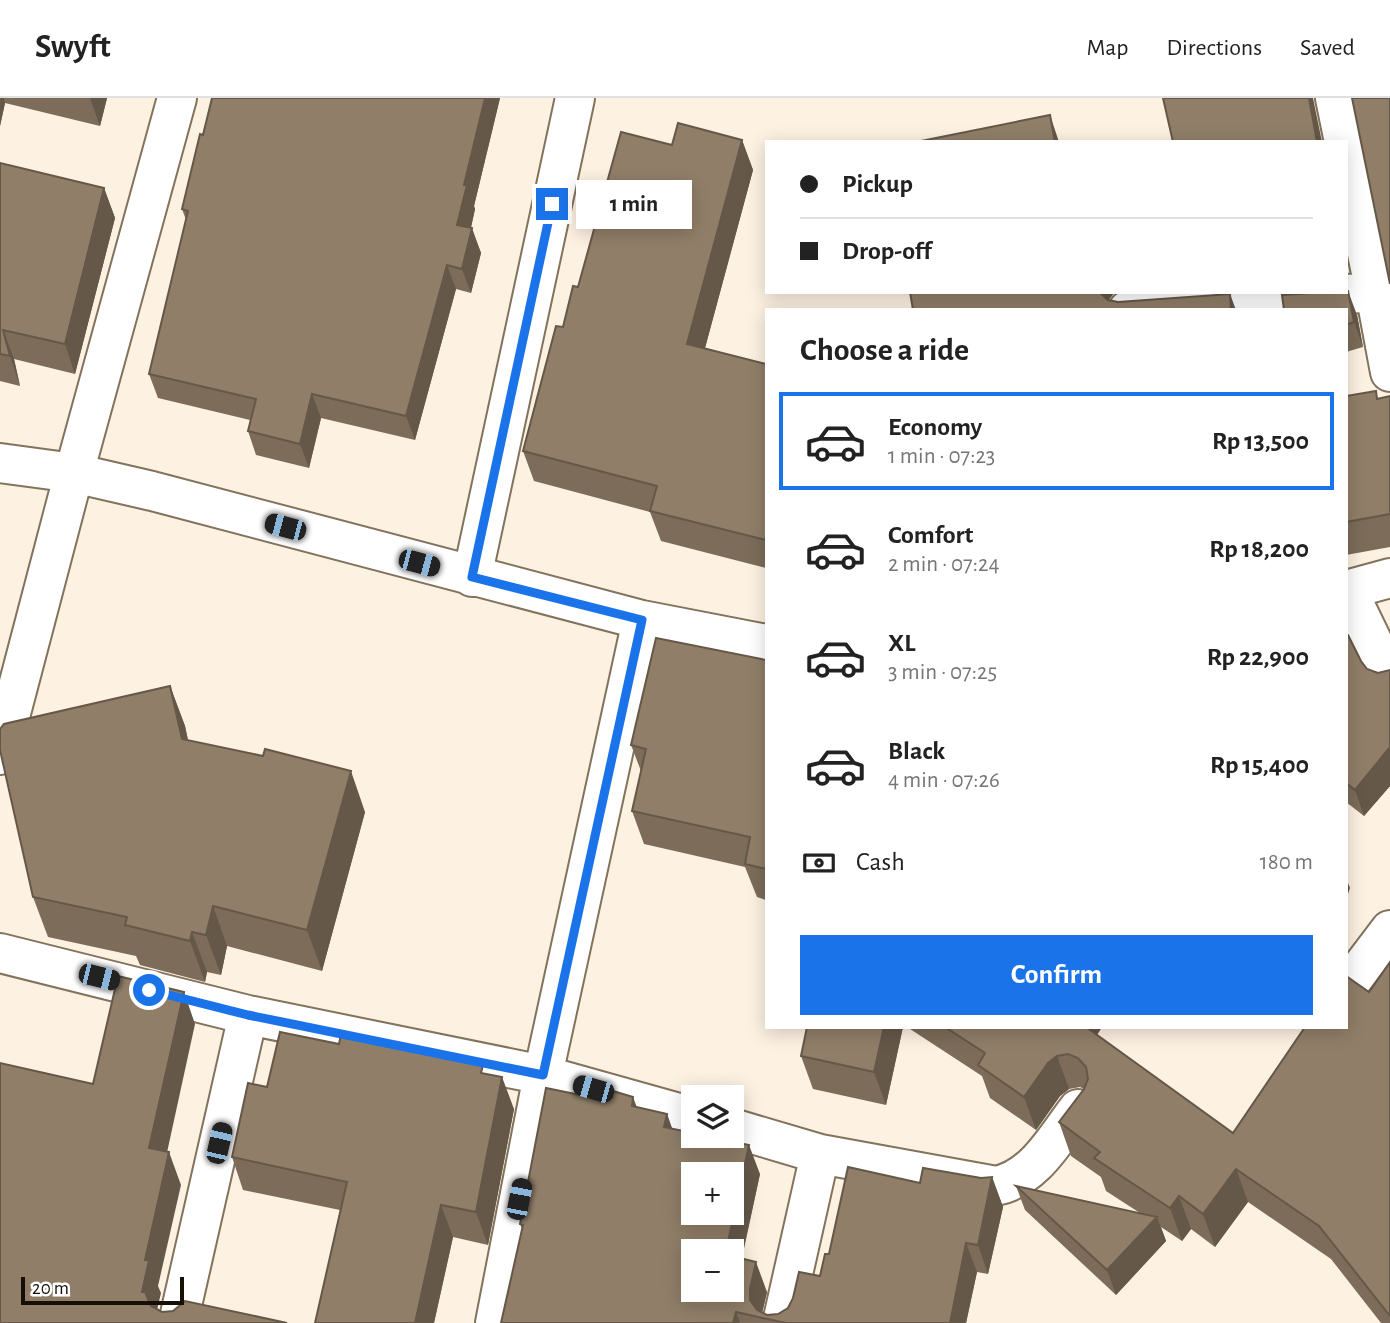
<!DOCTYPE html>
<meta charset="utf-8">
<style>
:root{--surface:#fff;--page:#f6f6f6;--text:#222;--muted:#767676;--line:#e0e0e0;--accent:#1a73e8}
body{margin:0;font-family:"Alegreya Sans",sans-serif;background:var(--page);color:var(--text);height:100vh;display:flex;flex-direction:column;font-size:26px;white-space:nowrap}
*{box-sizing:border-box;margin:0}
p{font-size:23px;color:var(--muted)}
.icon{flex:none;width:38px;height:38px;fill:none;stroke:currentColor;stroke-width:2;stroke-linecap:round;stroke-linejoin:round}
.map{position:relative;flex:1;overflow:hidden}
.sheet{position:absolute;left:765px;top:210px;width:583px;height:721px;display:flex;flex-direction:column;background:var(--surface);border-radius:0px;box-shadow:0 4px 18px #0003}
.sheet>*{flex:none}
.top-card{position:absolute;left:765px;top:42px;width:583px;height:154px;border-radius:0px;box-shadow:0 4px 18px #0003;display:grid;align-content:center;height:154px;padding:0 35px;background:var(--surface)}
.tools{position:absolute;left:681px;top:987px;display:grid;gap:14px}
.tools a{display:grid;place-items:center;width:63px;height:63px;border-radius:0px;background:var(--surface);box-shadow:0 4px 18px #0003;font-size:35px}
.scale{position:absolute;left:21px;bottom:18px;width:163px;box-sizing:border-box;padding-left:7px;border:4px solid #160f07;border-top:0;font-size:19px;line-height:24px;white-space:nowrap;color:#160f07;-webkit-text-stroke:5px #fff;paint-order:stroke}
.end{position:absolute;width:32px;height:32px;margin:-16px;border:9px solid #1a73e8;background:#fff;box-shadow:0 0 0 4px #fff}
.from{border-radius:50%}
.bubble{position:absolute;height:49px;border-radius:0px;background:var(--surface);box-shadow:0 4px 18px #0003;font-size:23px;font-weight:600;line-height:49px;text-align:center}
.car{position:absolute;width:21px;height:42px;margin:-21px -10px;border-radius:9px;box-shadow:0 0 5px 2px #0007;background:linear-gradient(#222 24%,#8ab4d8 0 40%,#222 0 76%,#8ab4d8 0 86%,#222 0)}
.top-card b{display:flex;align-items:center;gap:24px;height:66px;font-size:26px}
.top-card b+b{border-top:2px solid var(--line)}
.top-card i{width:18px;height:18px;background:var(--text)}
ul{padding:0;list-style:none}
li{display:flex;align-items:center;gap:21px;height:98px;margin:0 14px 10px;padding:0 21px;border:4px solid transparent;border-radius:0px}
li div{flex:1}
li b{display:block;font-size:26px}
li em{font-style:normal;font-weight:600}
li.selected{border-color:var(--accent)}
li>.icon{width:63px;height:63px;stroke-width:1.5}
h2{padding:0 35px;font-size:32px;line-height:84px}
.pay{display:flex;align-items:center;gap:18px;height:77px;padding:0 35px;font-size:26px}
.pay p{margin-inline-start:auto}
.button{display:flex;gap:14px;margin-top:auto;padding:14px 35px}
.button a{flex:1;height:80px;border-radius:0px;background:var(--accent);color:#fff;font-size:28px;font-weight:600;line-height:80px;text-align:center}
header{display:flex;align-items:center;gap:42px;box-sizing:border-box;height:98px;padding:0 35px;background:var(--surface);border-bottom:2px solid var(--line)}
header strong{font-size:33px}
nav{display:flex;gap:38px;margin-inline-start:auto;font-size:24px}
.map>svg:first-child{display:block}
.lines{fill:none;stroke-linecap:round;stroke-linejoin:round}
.minor-casing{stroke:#83725c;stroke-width:42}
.minor{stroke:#fff;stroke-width:38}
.wall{fill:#7c6c59}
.shaded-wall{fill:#655849}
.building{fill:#907e68;stroke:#655849;stroke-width:2;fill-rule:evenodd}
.route{stroke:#1a73e8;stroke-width:9}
</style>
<header>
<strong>Swyft</strong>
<nav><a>Map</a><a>Directions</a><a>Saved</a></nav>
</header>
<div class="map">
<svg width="1390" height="1225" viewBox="0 0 1390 1225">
<rect width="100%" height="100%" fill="#fdf1e2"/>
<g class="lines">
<g class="minor-casing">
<path id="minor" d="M1335 0 1344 44
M1346 54 1375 194
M1128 212 1375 194 1390 274
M0 365 74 375 152 393 642 522 766 546
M472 479 575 0
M1347 491 1390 580
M1346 492 1390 480
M0 657 74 375 177 0
M0 855 248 917 543 977 693 1019
M1346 890 1390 832
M732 1030 820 1056 996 1088C1035 1080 1055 1041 1078 1011
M178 1225 248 917
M495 1225 543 977 642 522
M782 1225 820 1056"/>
</g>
<use href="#minor" class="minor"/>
</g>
<path class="wall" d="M0 0H107L100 28 5 5 0 28Z
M212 0H500L474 108 475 111 471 130 481 155 471 195 456 191 415 342 321 320 309 370 256 357 248 333 250 322 158 300 149 276 186 122 182 111 203 37Z
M742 42 753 72 705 250 766 266V470L661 443 650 414 534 383 523 353 563 229 578 189 672 47Z
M0 65 104 90 115 120 75 276 14 261 20 288 0 283Z
M1346 212 1357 217 1363 249 1346 254Z
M1346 298 1379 301 1390 298V449L1346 457Z
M1346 537 1361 563 1367 571 1378 575 1390 572V688L1364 718 1346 704Z
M766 562V802L757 799 745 769 644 746 632 713 641 673 631 647Z
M170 588 185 628 188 642 365 714 322 873 227 848 221 877 207 874 205 884 140 867 136 858 48 839 33 799Z
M1390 864V1225H1381L1331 1161 1248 1104 1215 1149 1191 1131 1182 1143 1161 1129 1166 1143 1116 1197 1025 1112 1016 1088 1140 1115 1106 1093 1101 1079 1071 1058 1059 1024 1084 991 1080 989 1069 991 1060 998 1036 1032 990 1000 982 978 907 929H1102L1097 937 1233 1035 1369 894Z
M903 929 886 1007 813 991 801 958Z
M486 976 514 1011 488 1147 453 1139 434 1225H315L340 1112 243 1092 232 1059 267 989Z
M590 999 667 1016 672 1030 760 1076 742 1160 767 1194 762 1215 767 1217 778 1216 788 1210 820 1178 829 1156 920 1085 992 1079 1003 1109 988 1176 977 1174 966 1225H501L522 1131 520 1126Z"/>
<path class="shaded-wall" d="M0 0H4L5 5 0 28Z
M90 0H107L100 28Z
M485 0H500L474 108 475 111 466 151 457 127 464 87Z
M1309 0H1313L1322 44H1317Z
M1050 17 1059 44H1055Z
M742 42 753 72 698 276 687 246Z
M104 90 115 120 75 276 65 246Z
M472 130 481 155 471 195 462 171Z
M447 167 456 191 415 342 406 318Z
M1348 193 1357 217 1363 249 1354 224Z
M1099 194H1115L1108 203Z
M1230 196 1236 212H1231Z
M3 232 14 261 20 288 10 258Z
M312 296 321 320 309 370 300 346Z
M170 588 185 628 196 681 182 641Z
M1390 649V688L1364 718 1355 692Z
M351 673 365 714 322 873 307 832Z
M1346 780 1350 790 1346 802Z
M213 808 227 848 221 877 206 837Z
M192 834 207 874 205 884 190 843Z
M184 894 195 926 161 1082 149 1050Z
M884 929H903L886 1007 874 974Z
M1077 929H1102L1086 953Z
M1057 958 1069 991 1060 998 1036 1032 1024 999 1048 965Z
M502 979 514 1011 488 1147 476 1114Z
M633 999 644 1028 632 1008Z
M667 1016 677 1045 664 1029Z
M749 1047 760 1076 736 1186 732 1173V1153H726Z
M169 1054 181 1087 158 1188 161 1195 154 1225 142 1194 145 1162Z
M1236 1071 1248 1104 1215 1149 1203 1116Z
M992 1079 1003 1109 988 1176 978 1147Z
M1179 1098 1191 1131 1182 1143 1170 1110Z
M441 1107 453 1139 434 1225H415Z
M1157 1119 1166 1143 1116 1197 1107 1172Z
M966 1145 977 1174 966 1225H950Z
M756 1164 767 1194 761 1220 750 1202V1191Z
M736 1214 740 1225H733Z"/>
<path class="building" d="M212 0H485L464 87H467L457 127 472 130 462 171 447 167 406 318 312 296 300 346 248 333 256 301 149 276 188 113 182 111 200 36 203 37Z
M1163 0H1309L1317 44H1173Z
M1352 0H1390V186Z
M1050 17 1055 44H916Z
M678 25 742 42 687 246 766 266V442L650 413 657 388 523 353 556 228 563 229 573 188 578 189 621 34 672 47Z
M0 65 104 90 65 246 3 232 10 258 0 256Z
M1346 193H1348L1354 224 1346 227V212H1284L1282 197 1326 194H1346Z
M910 194H1099L1108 202 1118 204 1230 196 1231 212H913Z
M1376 293 1377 301 1390 298V416L1346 424V298Z
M1346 537H1348L1361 563 1367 571 1378 575 1390 572V649L1355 692 1346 685Z
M656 540 766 562V771L745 766 750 739 632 713 646 651 631 647Z
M170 588 182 641 263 658 265 651 351 673 307 832 213 808 206 837 192 834 190 843 125 827 127 819 33 799 0 652V631L4 626Z
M1390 864V1218L1319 1128 1236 1071 1203 1116 1179 1098 1170 1110 1094 1060 1100 1054 1059 1024 1084 991 1088 981 1086 969 1078 960 1068 956 1057 958 1048 965 1024 999 978 967 985 955 945 929H1086L1233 1035 1305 929H1346V878L1369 894Z
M118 878 184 894 149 1050 169 1054 145 1162H149L142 1194H145L151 1208 162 1214 173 1213 185 1203 287 1225H0V965L93 986Z
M807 929H884L874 974 801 958Z
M280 934 339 946 341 936 483 967 481 975 502 979 476 1114 441 1107 415 1225H315L347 1084 232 1059 248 985 267 989Z
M593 987 633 999 632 1008 667 1016 664 1029 693 1035V1038H706L749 1047 726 1153H693V1192H732V1158L756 1164 750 1191V1202L757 1212 767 1217 778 1216 788 1210 793 1200 799 1174 820 1178 825 1156H829L848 1069 920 1085 923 1070 981 1080 992 1079 978 1147 966 1145 950 1225H786L736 1214 733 1225H501L523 1127 520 1126 546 990 590 999ZM693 1076H732V1115H693Z
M1016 1088 1157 1119 1107 1172Z"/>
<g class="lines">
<path class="route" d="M149 892 248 917 543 977 642 522 472 479 552 106"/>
</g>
</svg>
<div class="tools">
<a><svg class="icon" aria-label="layers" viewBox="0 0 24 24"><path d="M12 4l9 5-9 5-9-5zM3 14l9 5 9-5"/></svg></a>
<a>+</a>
<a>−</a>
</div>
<div class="scale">20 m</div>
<i class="end from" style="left:149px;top:892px"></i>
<i class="end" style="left:552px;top:106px"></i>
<div class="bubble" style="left:576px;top:82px;width:116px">1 min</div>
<i class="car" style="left:285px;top:429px;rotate:285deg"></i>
<i class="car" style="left:419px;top:465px;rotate:105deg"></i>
<i class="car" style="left:99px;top:879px;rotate:104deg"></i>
<i class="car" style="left:593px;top:991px;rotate:286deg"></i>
<i class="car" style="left:219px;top:1045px;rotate:13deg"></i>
<i class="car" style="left:519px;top:1101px;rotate:11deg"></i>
<div class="top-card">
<b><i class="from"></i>Pickup</b>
<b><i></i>Drop-off</b>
</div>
<section class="sheet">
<h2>Choose a ride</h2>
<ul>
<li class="selected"><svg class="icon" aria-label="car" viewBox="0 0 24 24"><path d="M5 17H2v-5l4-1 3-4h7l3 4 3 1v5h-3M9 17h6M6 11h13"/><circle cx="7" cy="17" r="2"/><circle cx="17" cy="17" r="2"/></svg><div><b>Economy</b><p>1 min · 07:23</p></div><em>Rp 13,500</em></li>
<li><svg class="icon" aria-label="car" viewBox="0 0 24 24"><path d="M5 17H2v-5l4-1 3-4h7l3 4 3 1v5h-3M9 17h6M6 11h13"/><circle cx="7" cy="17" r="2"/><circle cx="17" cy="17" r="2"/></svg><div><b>Comfort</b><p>2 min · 07:24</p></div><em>Rp 18,200</em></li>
<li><svg class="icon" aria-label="car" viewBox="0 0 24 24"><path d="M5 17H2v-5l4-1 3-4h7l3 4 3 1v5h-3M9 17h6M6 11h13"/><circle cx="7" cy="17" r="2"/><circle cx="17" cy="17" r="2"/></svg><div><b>XL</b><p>3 min · 07:25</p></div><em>Rp 22,900</em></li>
<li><svg class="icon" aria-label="car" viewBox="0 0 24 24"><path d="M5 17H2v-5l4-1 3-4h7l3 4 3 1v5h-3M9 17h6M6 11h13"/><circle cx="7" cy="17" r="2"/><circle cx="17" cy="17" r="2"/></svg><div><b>Black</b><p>4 min · 07:26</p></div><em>Rp 15,400</em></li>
</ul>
<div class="pay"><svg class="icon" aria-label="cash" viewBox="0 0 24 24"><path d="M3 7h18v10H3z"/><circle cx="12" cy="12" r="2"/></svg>Cash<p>180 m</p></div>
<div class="button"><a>Confirm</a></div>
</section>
</div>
